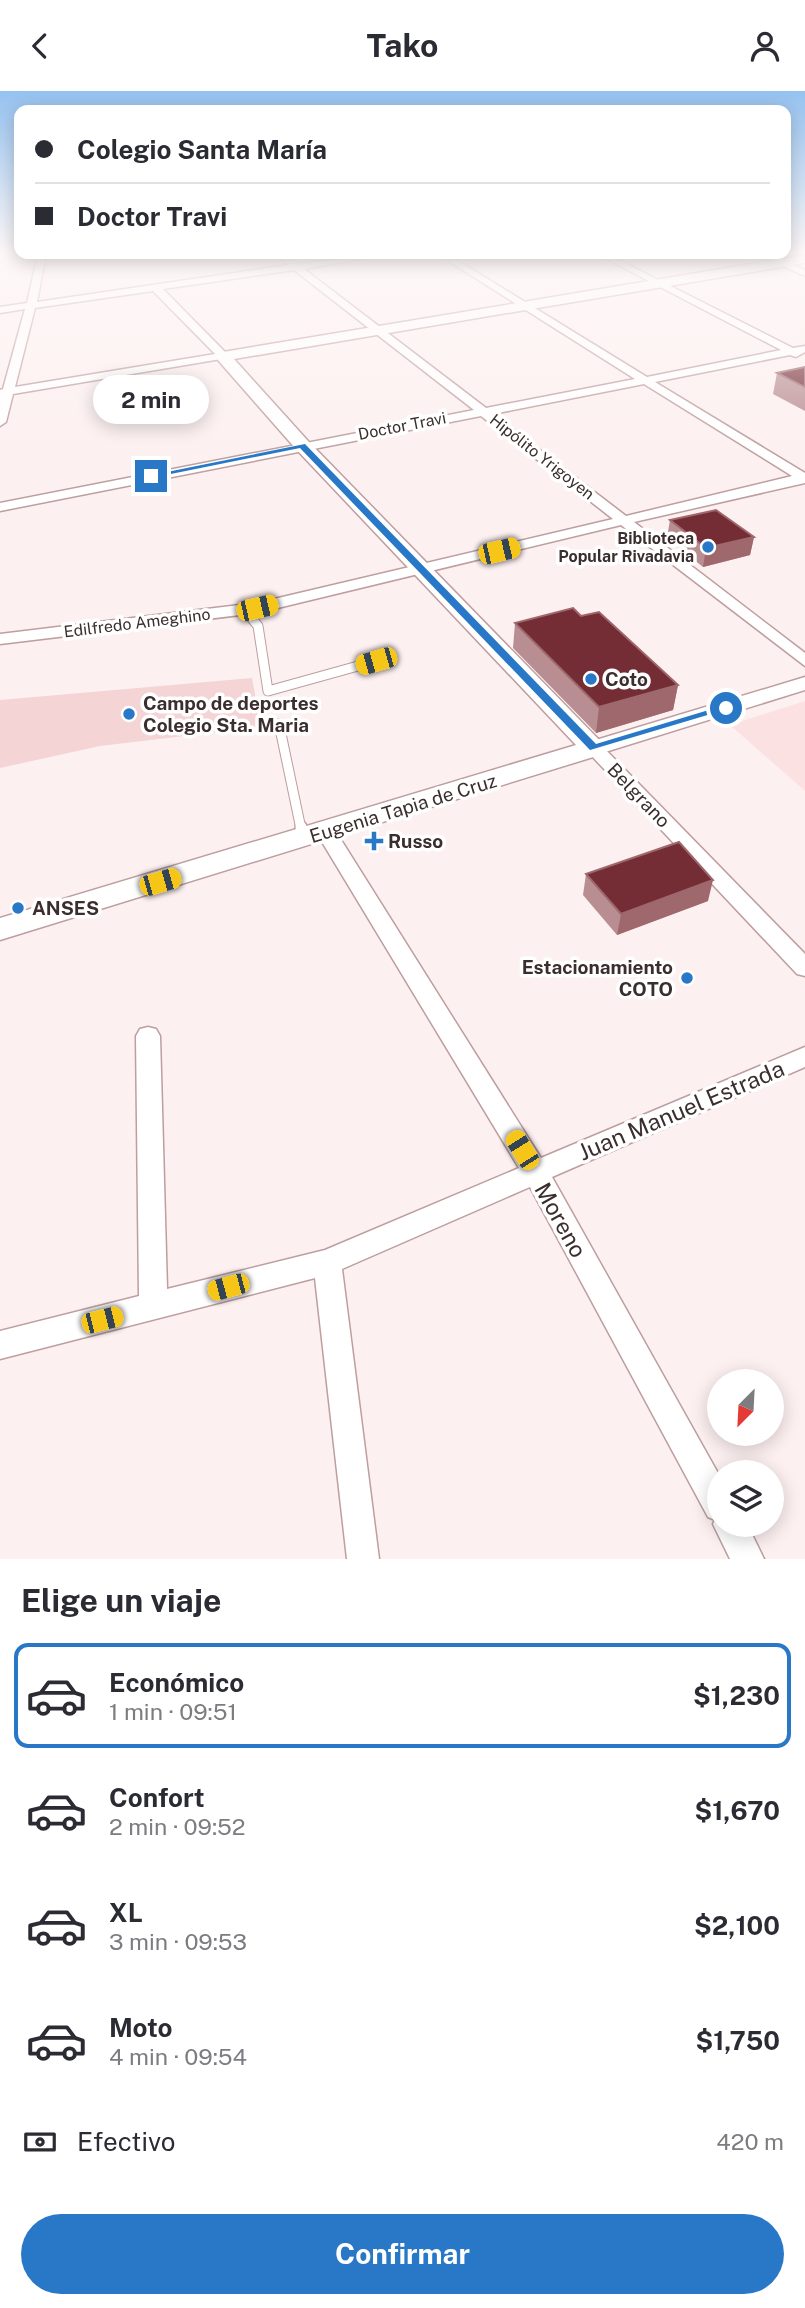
<!DOCTYPE html>
<html lang="es">
<meta charset="utf-8">
<style>
:root{--surface:#fff;--page:#f7f7f7;--text:#2b2b33;--muted:#7c7c81;--line:#e1e1e2;--accent:#2978c7}
body{margin:0;font-family:"Public Sans",sans-serif;background:var(--page);color:var(--text);height:100vh;display:flex;flex-direction:column;font-size:26px;white-space:nowrap}
*{box-sizing:border-box;margin:0}
p{font-size:23px;color:var(--muted)}
.icon{flex:none;width:38px;height:38px;fill:none;stroke:currentColor;stroke-width:2;stroke-linecap:round;stroke-linejoin:round}
.map{position:relative;height:1468px;overflow:hidden}
.sheet{display:flex;flex-direction:column;background:var(--surface);flex:1}
.sheet>*{flex:none}
.top-card{position:absolute;left:14px;top:14px;width:777px;height:154px;border-radius:14px;box-shadow:0 4px 18px #0003;display:grid;align-content:center;height:154px;padding:0 21px;background:var(--surface)}
.needle{width:46px;rotate:204deg}
.buttons{position:absolute;left:707px;top:1278px;display:grid;gap:14px}
.buttons a{display:grid;place-items:center;width:77px;height:77px;border-radius:50%;background:var(--surface);box-shadow:0 4px 18px #0003;font-size:35px}
.end{position:absolute;width:32px;height:32px;margin:-16px;border:9px solid #2978c7;background:#fff;box-shadow:0 0 0 4px #fff}
.from{border-radius:50%}
.bubble{position:absolute;height:49px;border-radius:24px;background:var(--surface);box-shadow:0 4px 18px #0003;font-size:23px;font-weight:700;line-height:49px;text-align:center}
.car{position:absolute;width:21px;height:42px;margin:-21px -10px;border-radius:9px;box-shadow:0 0 5px 2px #0007;background:linear-gradient(#f5c518 24%,#345 0 40%,#f5c518 0 76%,#345 0 86%,#f5c518 0)}
.top-card b{display:flex;align-items:center;gap:24px;height:66px;font-size:26px}
.top-card b+b{border-top:2px solid var(--line)}
.top-card i{width:18px;height:18px;background:var(--text)}
ul{padding:0;list-style:none}
li{display:flex;align-items:center;gap:21px;height:105px;margin:0 14px 10px;padding:0 7px;border:4px solid transparent;border-radius:14px}
li div{flex:1}
li b{display:block;font-size:26px}
li em{font-style:normal;font-weight:700}
li.active{border-color:var(--accent)}
li>.icon{width:63px;height:63px;stroke-width:1.5}
h2{padding:0 21px;font-size:32px;line-height:84px}
.pay{display:flex;align-items:center;gap:18px;height:77px;padding:0 21px;font-size:26px}
.pay p{margin-inline-start:auto}
.primary-button{display:flex;gap:14px;margin-top:auto;padding:14px 21px}
.primary-button a{flex:1;height:80px;border-radius:42px;background:var(--accent);color:#fff;font-size:28px;font-weight:700;line-height:80px;text-align:center}
header{display:flex;justify-content:space-between;align-items:center;height:91px;padding:0 21px;background:var(--surface);font-size:32px;font-weight:700}
.map>svg:first-child{display:block}
.built{fill:#fbe1e2}
.green{fill:#f4d4d5}
.lines{fill:none;stroke-linecap:round;stroke-linejoin:round}
.service-far1-casing{stroke:#be9e9f;stroke-width:11}
.service-casing{stroke:#be9e9f;stroke-width:14}
.minor-casing{stroke:#be9e9f;stroke-width:3}
.tertiary-casing{stroke:#be9e9f;stroke-width:3}
.secondary-casing{stroke:#be9e9f;stroke-width:3}
.service-far1{stroke:#fff;stroke-width:9}
.service{stroke:#fff;stroke-width:11}
.minor{fill:#fff;fill-rule:evenodd}
.tertiary{fill:#fff;fill-rule:evenodd}
.secondary{fill:#fff;fill-rule:evenodd}
.wall{fill:#b98e92}
.shaded-wall{fill:#9e686d}
.building{fill:#752d35;stroke:#9e686d;stroke-width:2}
.route{fill:#2978c7}
.poi-dot{fill:#2978c7;stroke:#fff;stroke-width:2.5}
.labels{text-anchor:middle;dominant-baseline:central;stroke-width:7;stroke-linejoin:round;paint-order:stroke}
.far-street-label{font-size:16px;fill:#3b2e2e;stroke:#fff}
.far-poi-label{font-size:16px;font-weight:bold;fill:#3b2e2e;stroke:#fff;text-anchor:end}
.poi-label{font-size:19px;font-weight:bold;fill:#3b2e2e;stroke:#fff;text-anchor:start}
.street-label{font-size:19px;fill:#3b2e2e;stroke:#fff}
.near-street-label{font-size:23px;fill:#3b2e2e;stroke:#fff}
</style>
<header><svg class="icon" aria-label="back" viewBox="0 0 24 24"><path d="M15 5l-7 7 7 7"/></svg>Tako<svg class="icon" aria-label="person" viewBox="0 0 24 24"><circle cx="12" cy="8" r="4"/><path d="M4 21q1-7 8-7t8 7"/></svg></header>
<div class="map">
<svg width="805" height="1468" viewBox="0 0 805 1468">
<rect width="100%" height="100%" fill="#fdf0f0"/>
<path class="built" d="M805 610V700L730 634Z"/>
<path class="green" d="M252 587 261 636 100 655 0 677V609Z"/>
<g class="lines">
<g class="service-far1-casing">
<path id="service-far1" d="M245 519 258 535 268 600 376 570
M279 633 301 738"/>
</g>
<g class="service-casing">
<path id="service" d="M301 736 303 748"/>
</g>
<g class="minor-casing">
<path id="minor" d="M38 163H46L37 211 288 174 275 163H284L298 173 389 163 304 178 486 317 635 288 437 163H447L647 286 781 259 597 163H607L793 257 805 255V261L796 266 790 264 655 291 805 382V392L634 431 805 562V575L621 434 257 522 0 553V543L257 512 613 428 481 325 0 420V412L474 319 294 179 163 198 227 263V267L13 303 6 331 0 335V299L3 298 25 218 0 222V216L27 212ZM153 200 215 263 15 296 35 217ZM644 293 792 385 626 425 493 323Z
M756 163H767L805 179V185Z
M594 651 600 653 805 863V885L797 883 588 661 585 657 588 653Z
M326 734 333 736 541 1067 805 956V976L552 1086 719 1384V1433H747L764 1468H730L713 1433 715 1429 708 1426 530 1096 342 1178 379 1468H347L315 1187 0 1268V1240L139 1205 136 945 140 938 148 936 156 938 160 945 167 1198 325 1159 519 1077 316 741Z"/>
</g>
<g class="tertiary-casing">
<path id="tertiary" d="M805 586V599L602 662H586L583 657 586 652Z"/>
</g>
<g class="secondary-casing">
<path id="secondary" d="M805 164V172L234 268 308 350 607 657 603 663 0 849V827L576 654 296 358 217 268V262Z"/>
</g>
<use href="#service-far1" class="service-far1"/>
<use href="#service" class="service"/>
<use href="#minor" class="minor"/>
<use href="#tertiary" class="tertiary"/>
<use href="#secondary" class="secondary"/>
</g>
<path class="wall" d="M805 276V320L773 303 777 282Z
M670 429 754 446 750 464 703 476 667 447Z
M581 525 678 594 673 619 596 642 513 557 515 532Z
M586 783 708 810 617 844 583 804Z"/>
<path class="shaded-wall" d="M754 446 750 464 703 476 706 457Z
M678 594 673 619 596 642 599 616Z
M713 789 708 810 617 844 621 823Z"/>
<path class="building" d="M805 276V296L777 282Z
M716 419 754 446 706 457 670 429Z
M573 517 581 525 599 521 678 594 599 616 515 532Z
M679 751 713 789 621 823 586 783Z"/>
<linearGradient id="sky" x2="0" y2="1"><stop stop-color="#95c2f0"/><stop offset="0.44" stop-color="#fef8f8"/><stop offset="1" stop-color="#fef8f8" stop-opacity="0"/></linearGradient>
<rect width="805" height="366" fill="url(#sky)"/>
<path class="route" d="M305 353 596 653 722 615 731 617 590 659 300 357 151 387 147 385Z"/>
<g class="poi-dot">
<circle cx="708" cy="456" r="7"/>
<circle cx="591" cy="588" r="7"/>
<circle cx="129" cy="623" r="7"/>
<path d="M370.5 739.5h7v7h7v7h-7v7h-7v-7h-7v-7h7z"/>
<circle cx="18" cy="817" r="7"/>
<circle cx="687" cy="887" r="7"/>
</g>
<g class="labels">
<g class="far-street-label">
<text transform="translate(402 335) rotate(-11)">Doctor Travi</text>
<text transform="translate(542 366) rotate(38)">Hipólito Yrigoyen</text>
<text transform="translate(137 532) rotate(-7)">Edilfredo Ameghino</text>
</g>
<g class="far-poi-label">
<text x="694" y="447">Biblioteca<tspan x="694" dy="18">Popular Rivadavia</tspan></text>
</g>
<g class="poi-label">
<text x="605" y="588">Coto</text>
<text x="143" y="612">Campo de deportes<tspan x="143" dy="22">Colegio Sta. Maria</tspan></text>
<text x="388" y="750">Russo</text>
<text x="32" y="817">ANSES</text>
<text x="673" y="876" text-anchor="end">Estacionamiento<tspan x="673" dy="22">COTO</tspan></text>
</g>
<g class="street-label">
<text transform="translate(639 704) rotate(46)">Belgrano</text>
<text transform="translate(403 717) rotate(-17)">Eugenia Tapia de Cruz</text>
</g>
<g class="near-street-label">
<text transform="translate(681 1019) rotate(-23)">Juan Manuel Estrada</text>
<text transform="translate(561 1129) rotate(61)">Moreno</text>
</g>
</g>
</svg>
<div class="buttons">
<a><svg class="needle" viewBox="-14 -14 28 28"><path d="M0-13l5 13h-10z" fill="#e53935"/><path d="M0 13l5-13h-10z" fill="#7c7c81"/></svg></a>
<a><svg class="icon" aria-label="layers" viewBox="0 0 24 24"><path d="M12 4l9 5-9 5-9-5zM3 14l9 5 9-5"/></svg></a>
</div>
<i class="end from" style="left:726px;top:617px"></i>
<i class="end" style="left:151px;top:385px"></i>
<div class="bubble" style="left:93px;top:284px;width:116px">2 min</div>
<i class="car" style="left:499px;top:460px;rotate:77deg"></i>
<i class="car" style="left:257px;top:517px;rotate:77deg"></i>
<i class="car" style="left:376px;top:570px;rotate:254deg"></i>
<i class="car" style="left:160px;top:791px;rotate:74deg"></i>
<i class="car" style="left:522px;top:1059px;rotate:328deg"></i>
<i class="car" style="left:228px;top:1196px;rotate:255deg"></i>
<i class="car" style="left:102px;top:1229px;rotate:76deg"></i>
<div class="top-card">
<b><i class="from"></i>Colegio Santa María</b>
<b><i></i>Doctor Travi</b>
</div>
</div>
<section class="sheet">
<h2>Elige un viaje</h2>
<ul>
<li class="active"><svg class="icon" aria-label="car" viewBox="0 0 24 24"><path d="M5 17H2v-5l4-1 3-4h7l3 4 3 1v5h-3M9 17h6M6 11h13"/><circle cx="7" cy="17" r="2"/><circle cx="17" cy="17" r="2"/></svg><div><b>Económico</b><p>1 min · 09:51</p></div><em>$1,230</em></li>
<li><svg class="icon" aria-label="car" viewBox="0 0 24 24"><path d="M5 17H2v-5l4-1 3-4h7l3 4 3 1v5h-3M9 17h6M6 11h13"/><circle cx="7" cy="17" r="2"/><circle cx="17" cy="17" r="2"/></svg><div><b>Confort</b><p>2 min · 09:52</p></div><em>$1,670</em></li>
<li><svg class="icon" aria-label="car" viewBox="0 0 24 24"><path d="M5 17H2v-5l4-1 3-4h7l3 4 3 1v5h-3M9 17h6M6 11h13"/><circle cx="7" cy="17" r="2"/><circle cx="17" cy="17" r="2"/></svg><div><b>XL</b><p>3 min · 09:53</p></div><em>$2,100</em></li>
<li><svg class="icon" aria-label="car" viewBox="0 0 24 24"><path d="M5 17H2v-5l4-1 3-4h7l3 4 3 1v5h-3M9 17h6M6 11h13"/><circle cx="7" cy="17" r="2"/><circle cx="17" cy="17" r="2"/></svg><div><b>Moto</b><p>4 min · 09:54</p></div><em>$1,750</em></li>
</ul>
<div class="pay"><svg class="icon" aria-label="cash" viewBox="0 0 24 24"><path d="M3 7h18v10H3z"/><circle cx="12" cy="12" r="2"/></svg>Efectivo<p>420 m</p></div>
<div class="primary-button"><a>Confirmar</a></div>
</section>
